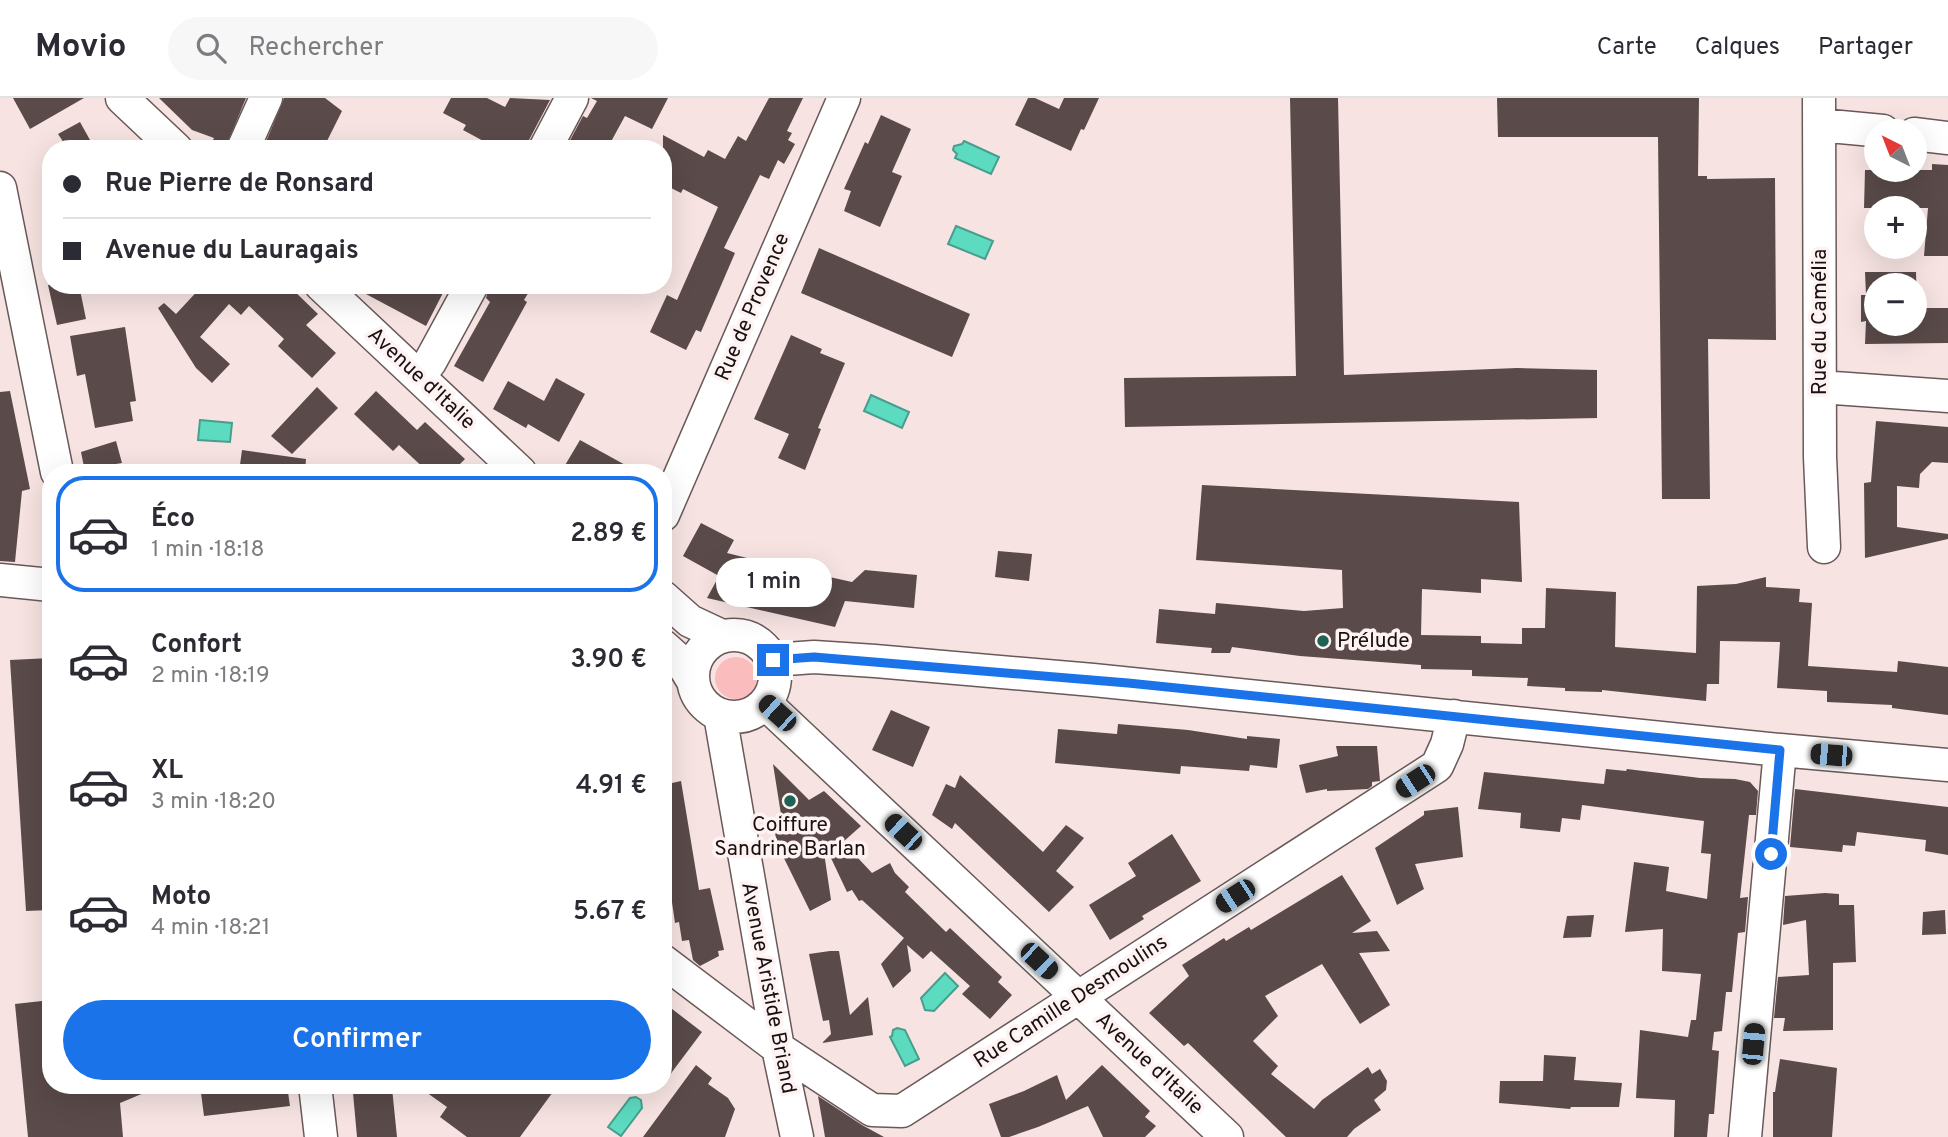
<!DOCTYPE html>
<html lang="fr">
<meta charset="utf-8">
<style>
:root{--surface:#fff;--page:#f7f7f7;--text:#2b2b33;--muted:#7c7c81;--line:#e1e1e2;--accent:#1a73e8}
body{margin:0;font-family:Overpass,sans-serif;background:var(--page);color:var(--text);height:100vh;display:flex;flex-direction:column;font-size:26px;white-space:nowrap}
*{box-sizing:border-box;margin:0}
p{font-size:23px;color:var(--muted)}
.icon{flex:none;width:38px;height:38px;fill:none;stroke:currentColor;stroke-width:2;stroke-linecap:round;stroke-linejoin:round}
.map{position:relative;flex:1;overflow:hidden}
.panel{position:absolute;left:42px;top:366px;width:630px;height:630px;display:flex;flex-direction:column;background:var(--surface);border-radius:28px;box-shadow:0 7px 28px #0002}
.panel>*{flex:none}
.hud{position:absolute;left:42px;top:42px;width:630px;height:154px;border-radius:28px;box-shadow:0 7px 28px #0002;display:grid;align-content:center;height:154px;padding:0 21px;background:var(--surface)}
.needle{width:46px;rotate:318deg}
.controls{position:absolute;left:1864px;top:21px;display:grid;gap:14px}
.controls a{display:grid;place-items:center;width:63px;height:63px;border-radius:50%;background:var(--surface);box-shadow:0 7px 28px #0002;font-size:35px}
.end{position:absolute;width:32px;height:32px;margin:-16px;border:9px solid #1a73e8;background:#fff;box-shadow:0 0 0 4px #fff}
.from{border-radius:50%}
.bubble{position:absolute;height:49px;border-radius:24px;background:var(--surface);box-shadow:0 7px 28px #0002;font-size:23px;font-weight:600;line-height:49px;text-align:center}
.car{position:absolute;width:21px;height:42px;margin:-21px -10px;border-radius:9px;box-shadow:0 0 5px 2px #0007;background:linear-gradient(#222 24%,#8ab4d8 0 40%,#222 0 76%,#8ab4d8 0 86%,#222 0)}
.hud b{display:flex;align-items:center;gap:24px;height:66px;font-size:26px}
.hud b+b{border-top:2px solid var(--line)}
.hud i{width:18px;height:18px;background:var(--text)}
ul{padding:12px 0 0;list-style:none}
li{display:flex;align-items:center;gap:21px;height:116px;margin:0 14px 10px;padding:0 7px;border:4px solid transparent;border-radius:28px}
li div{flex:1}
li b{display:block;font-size:26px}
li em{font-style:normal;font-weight:600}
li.selected{border-color:var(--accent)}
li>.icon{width:63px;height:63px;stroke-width:1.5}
.cta{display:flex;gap:14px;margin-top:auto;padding:14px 21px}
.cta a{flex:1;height:80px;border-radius:42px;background:var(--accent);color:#fff;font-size:28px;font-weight:600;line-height:80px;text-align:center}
header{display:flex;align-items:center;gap:42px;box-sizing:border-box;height:98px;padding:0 35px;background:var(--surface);border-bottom:2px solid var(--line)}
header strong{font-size:33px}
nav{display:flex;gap:38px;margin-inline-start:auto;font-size:24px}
.search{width:490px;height:63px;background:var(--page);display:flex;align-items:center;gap:18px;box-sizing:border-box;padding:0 24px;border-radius:38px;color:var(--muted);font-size:26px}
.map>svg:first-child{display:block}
.green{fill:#fabcbc}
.water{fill:#5cdbc0;stroke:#489e8c;stroke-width:2}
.building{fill:#5a4a4a;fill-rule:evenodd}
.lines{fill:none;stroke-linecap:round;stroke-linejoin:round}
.street-casing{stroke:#6a5959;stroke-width:35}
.street{stroke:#fff;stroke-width:32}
.route{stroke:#1a73e8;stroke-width:9}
.poi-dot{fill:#1e6355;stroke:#fef2f2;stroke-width:2.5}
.labels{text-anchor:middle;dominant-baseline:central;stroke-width:7;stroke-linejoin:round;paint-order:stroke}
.street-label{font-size:21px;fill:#181111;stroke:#fef2f2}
.poi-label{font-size:21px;fill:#181111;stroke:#fef2f2;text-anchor:start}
</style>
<header>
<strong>Movio</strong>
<div class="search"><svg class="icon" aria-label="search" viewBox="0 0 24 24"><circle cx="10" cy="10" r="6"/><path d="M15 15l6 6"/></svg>Rechercher</div>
<nav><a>Carte</a><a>Calques</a><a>Partager</a></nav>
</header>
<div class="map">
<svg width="1948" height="1039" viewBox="0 0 1948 1039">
<rect width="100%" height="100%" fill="#f6e3e2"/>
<path class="green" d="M715 580a21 21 0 1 1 42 0a21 21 0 1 1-42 0Z"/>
<path class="water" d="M964 43 999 59 991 76 955 60 957 56 953 52 954 48 962 46Z
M956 128 993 143 985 161 948 146Z
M871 297 909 314 902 330 864 313Z
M200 322 232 325 230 344 198 342Z
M945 875 958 888 934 913 925 912 921 900Z
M897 930 905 932 919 961 905 968 890 939 892 938 893 932Z
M636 999 641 1002 642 1010 621 1038 608 1029 630 1000Z"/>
<path class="building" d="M13 0H84L30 31Z
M159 0H246L225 51H209L214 40 192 32Z
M284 0H325L342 13 323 51H263Z
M451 0H487L505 9 510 0 550 2 529 42 527 51H484L487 45 463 32 466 27 443 15Z
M591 0H668L652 31 625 18 607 51H573L567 48 583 18 587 20 597 3Z
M769 0H803L787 33 792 35 788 42 795 46 784 66 778 62 769 81 760 77 724 150 735 155 701 234 696 232 686 252 650 234 667 197 677 202 718 109 683 91 681 95 663 86V37L704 59 708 52 725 61 738 38 746 43Z
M1028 0H1035L1059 11 1064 0H1099L1084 32 1081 31 1071 53 1015 27Z
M1290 0H1338L1344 277 1517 270 1597 272V320L1125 329 1124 280 1296 278Z
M1497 0H1699L1698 78H1707V81L1775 80 1776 242 1708 241 1710 401H1662L1658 39H1498Z
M881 17 911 31 892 74 902 78 880 129 844 113 851 93 844 91 865 44 868 46Z
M80 24 95 51H68L58 36Z
M1932 66 1948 67V158H1924L1928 110H1864L1865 72H1932Z
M819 150 970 216 952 259 801 195Z
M1865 174H1916L1917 210H1948V245L1865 246 1866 223 1861 224V197H1866ZM1876 187H1914V226H1876Z
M48 187H79L86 221 57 227Z
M203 187H288L318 216 306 227 336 255 312 280 278 248 284 241 249 208 241 217 229 206 200 239 230 266 212 285 196 270 158 210 164 205 176 216Z
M349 187H447L426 228Z
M490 187H533L524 202 527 204 483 284 454 268 490 204 486 200Z
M125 229 136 303 130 304 133 323 95 330 85 276 77 278 70 238Z
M791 237 822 251 820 255 845 265 818 330 821 331 805 372 778 360 789 336 754 321Z
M556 280 585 296 559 344 528 326 526 330 493 311 508 283 544 303Z
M317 289 338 310 292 356 271 338Z
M10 293 30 391 22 393 15 464 0 463V294Z
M376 293 417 332 425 324 465 361 452 374H428L399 347 393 353 354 316Z
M1876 323 1948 329V365L1932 364 1920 376 1919 390 1897 388V429L1948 436V441L1865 460 1864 385 1871 384Z
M580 342 638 374H561Z
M116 343 122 365 116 366 117 374H85L81 354Z
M242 352 306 361 305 374H239Z
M1202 387 1519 404 1522 484 1481 481V495L1422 491 1421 537 1481 538V545L1522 546V530H1545L1546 490 1616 494 1615 549 1696 555 1697 488 1736 486 1766 479V489L1800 491 1799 504 1812 505 1808 568 1897 574 1898 563 1948 569V617L1892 610V607L1827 604V593L1777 590 1780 544 1720 543 1719 586H1707L1706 603 1602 592V594L1565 593V590L1527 588 1528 580 1472 578V572L1421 571V567L1300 558 1232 549 1230 555H1211L1212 550 1156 545 1159 511 1215 516 1216 505 1304 513 1343 510 1342 472 1196 462Z
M701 425 734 442 727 455 771 466 852 484 865 472 917 477 914 510 845 503 835 529 707 500 719 478 683 458Z
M998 453 1032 456 1029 483 995 479Z
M51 560V812L26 813 10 562Z
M891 612 930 629 913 669 872 652Z
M1118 626 1188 632 1247 641V638L1280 641 1277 670 1250 667 1249 673 1181 668 1180 676 1055 665 1058 631 1117 636Z
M1336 648H1377L1380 683 1372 684V688L1368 691 1327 693V691L1306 695 1299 667 1338 658Z
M773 666 809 702 824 693 861 728 843 744 872 775 890 765 895 775 909 789 905 794 946 834 950 830 1002 879 998 884 1012 897 990 921 962 896 970 888 931 853 923 861 907 847 911 873 893 890 881 866 904 840 862 802 859 803 852 792 847 794 822 741 831 802 810 813 778 748 774 731 783 729Z
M1606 671 1626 673 1627 671 1700 680 1735 681 1750 684 1758 693 1756 717H1749L1740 800 1748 799 1745 834 1738 835 1732 894H1726L1722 933 1714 934 1712 952 1719 953 1714 1016H1709L1707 1039H1674L1675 1002 1636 1000 1640 932 1688 939 1691 922H1696L1701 876 1662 873 1663 831 1625 834 1634 764 1669 769 1666 793 1707 801 1711 756 1701 755 1704 723 1582 707 1580 722 1562 720 1560 734 1520 730 1521 715 1478 711 1484 674 1604 686Z
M960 677 1043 754 1066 727 1084 740 1056 773 1074 789 1049 814 955 725 952 731 932 717 946 686 955 690Z
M681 683 699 792 710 790 724 852 718 853 719 858 700 868 693 862 689 842 682 843 679 824 675 825 669 784 663 786V687Z
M1795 691 1948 709V757L1925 753 1926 742 1857 734 1855 748 1843 747 1842 754 1790 749Z
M1458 709 1463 759 1415 766 1424 791 1397 807 1375 750 1424 717V713Z
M1172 736 1201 783 1142 818 1144 821 1110 842 1089 807 1136 778 1128 765Z
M1342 777 1371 823 1352 835 1377 833 1390 853 1359 855 1390 907 1360 926 1322 866 1265 898 1278 918 1253 943 1278 968 1271 976 1314 1011 1322 1002 1368 969 1372 976 1380 971 1387 983 1386 992 1374 1002 1381 1012 1354 1031 1347 1039H1286L1188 945 1184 948 1149 915 1189 878 1182 867 1224 840 1226 843 1249 829 1251 832Z
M1825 795 1839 796V807H1854L1856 864 1833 865V932L1783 933 1785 920H1774L1778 879 1809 877 1806 822 1783 827 1785 798Z
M1945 812 1946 836 1922 837 1923 814Z
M1594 817 1591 839 1563 840 1567 818Z
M830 853H839L850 917 868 899 873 937 822 945 831 936 829 922 823 923 809 856Z
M51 902V987H163L120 1005 123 1039H28L15 906Z
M663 904 702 934 663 986Z
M1544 957 1576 959 1574 982 1622 985 1619 1009H1571L1570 1011 1499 1005 1500 983H1543Z
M1780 961 1837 970 1832 1039H1773V994H1775Z
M696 967 712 980 708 986 728 1000 735 1011 725 1039H643Z
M1102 967 1150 1013 1145 1019 1156 1028 1145 1039H1103L1088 1008 1038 1029 1009 1039H1001L989 1006 1024 993 1057 977 1066 1002Z
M230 987H287L290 1008 204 1018 201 995Z
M416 987H558L520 1039H467L440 1019 447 1009Z
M392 990 397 1039H357L353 995Z
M818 998 862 1027 884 1039H825Z"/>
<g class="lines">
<g class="street-casing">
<path id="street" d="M122 0 176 51
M1819 0 1820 359 1824 449
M1819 27 1883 33
M1914 36 1948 40
M243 51 266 0
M545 51 572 0
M0 90 57 374
M321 187 520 374
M419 279 430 264 472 187
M1820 289 1948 298
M663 417 844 0
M0 482 51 487
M663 499 690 523 722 538
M693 578a41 41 0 1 1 82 0a41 41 0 1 1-82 0Z
M663 548 682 565 693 583
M773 562 814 559 875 563 1093 582 1780 652 1948 667
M765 605 1227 1039
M720 617 778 950 797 1039
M663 863 778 950 872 1012 902 1013 1437 668 1447 646 1454 618
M315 987 321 1039
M1745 1039 1780 652"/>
</g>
<use href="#street" class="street"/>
</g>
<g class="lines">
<path class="route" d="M773 562 814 559 1128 585 1780 652 1771 756"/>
</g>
<g class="poi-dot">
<circle cx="1323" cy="543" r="7"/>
<circle cx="790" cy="703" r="7"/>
</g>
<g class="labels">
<g class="street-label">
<text transform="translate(753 209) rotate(-67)">Rue de Provence</text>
<text transform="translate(1820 224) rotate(-90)">Rue du Camélia</text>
<text transform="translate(421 281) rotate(43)">Avenue d'Italie</text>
<text transform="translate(768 890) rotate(79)">Avenue Aristide Briand</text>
<text transform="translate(1071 904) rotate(-33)">Rue Camille Desmoulins</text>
<text transform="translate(1149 966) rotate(43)">Avenue d'Italie</text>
</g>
<g class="poi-label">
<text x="1337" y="543">Prélude</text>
<text x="790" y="727" text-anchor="middle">Coiffure<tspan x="790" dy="24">Sandrine Barlan</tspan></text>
</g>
</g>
</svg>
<div class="controls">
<a><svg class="needle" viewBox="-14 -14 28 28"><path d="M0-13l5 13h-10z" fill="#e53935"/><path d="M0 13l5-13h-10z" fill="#7c7c81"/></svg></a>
<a>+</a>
<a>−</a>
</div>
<i class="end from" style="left:1771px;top:756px"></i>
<i class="end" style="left:773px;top:562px"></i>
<div class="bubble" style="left:716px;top:460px;width:116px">1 min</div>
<i class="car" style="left:777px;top:615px;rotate:312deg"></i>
<i class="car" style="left:1831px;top:657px;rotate:275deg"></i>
<i class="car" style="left:1415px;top:683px;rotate:237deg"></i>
<i class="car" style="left:903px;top:734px;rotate:313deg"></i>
<i class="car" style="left:1235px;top:798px;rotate:237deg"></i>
<i class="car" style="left:1039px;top:863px;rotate:133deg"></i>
<i class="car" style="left:1753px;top:946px;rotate:5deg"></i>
<div class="hud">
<b><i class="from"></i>Rue Pierre de Ronsard</b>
<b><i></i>Avenue du Lauragais</b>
</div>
<section class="panel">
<ul>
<li class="selected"><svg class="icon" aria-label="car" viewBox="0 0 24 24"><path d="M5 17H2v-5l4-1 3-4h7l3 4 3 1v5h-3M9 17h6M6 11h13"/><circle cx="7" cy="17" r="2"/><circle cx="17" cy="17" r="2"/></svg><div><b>Éco</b><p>1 min · 18:18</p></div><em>2.89 €</em></li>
<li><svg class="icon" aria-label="car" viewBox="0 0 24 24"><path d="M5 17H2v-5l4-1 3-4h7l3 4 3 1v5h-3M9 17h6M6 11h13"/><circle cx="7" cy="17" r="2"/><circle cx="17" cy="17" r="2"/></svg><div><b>Confort</b><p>2 min · 18:19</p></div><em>3.90 €</em></li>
<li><svg class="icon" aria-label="car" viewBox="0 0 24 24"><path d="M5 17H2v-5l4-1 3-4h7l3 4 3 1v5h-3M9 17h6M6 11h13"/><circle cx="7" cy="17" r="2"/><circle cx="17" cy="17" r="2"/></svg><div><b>XL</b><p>3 min · 18:20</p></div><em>4.91 €</em></li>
<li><svg class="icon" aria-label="car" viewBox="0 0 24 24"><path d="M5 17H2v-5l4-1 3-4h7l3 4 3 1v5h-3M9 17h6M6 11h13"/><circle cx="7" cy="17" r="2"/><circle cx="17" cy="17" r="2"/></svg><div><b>Moto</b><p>4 min · 18:21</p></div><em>5.67 €</em></li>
</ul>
<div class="cta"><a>Confirmer</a></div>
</section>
</div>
